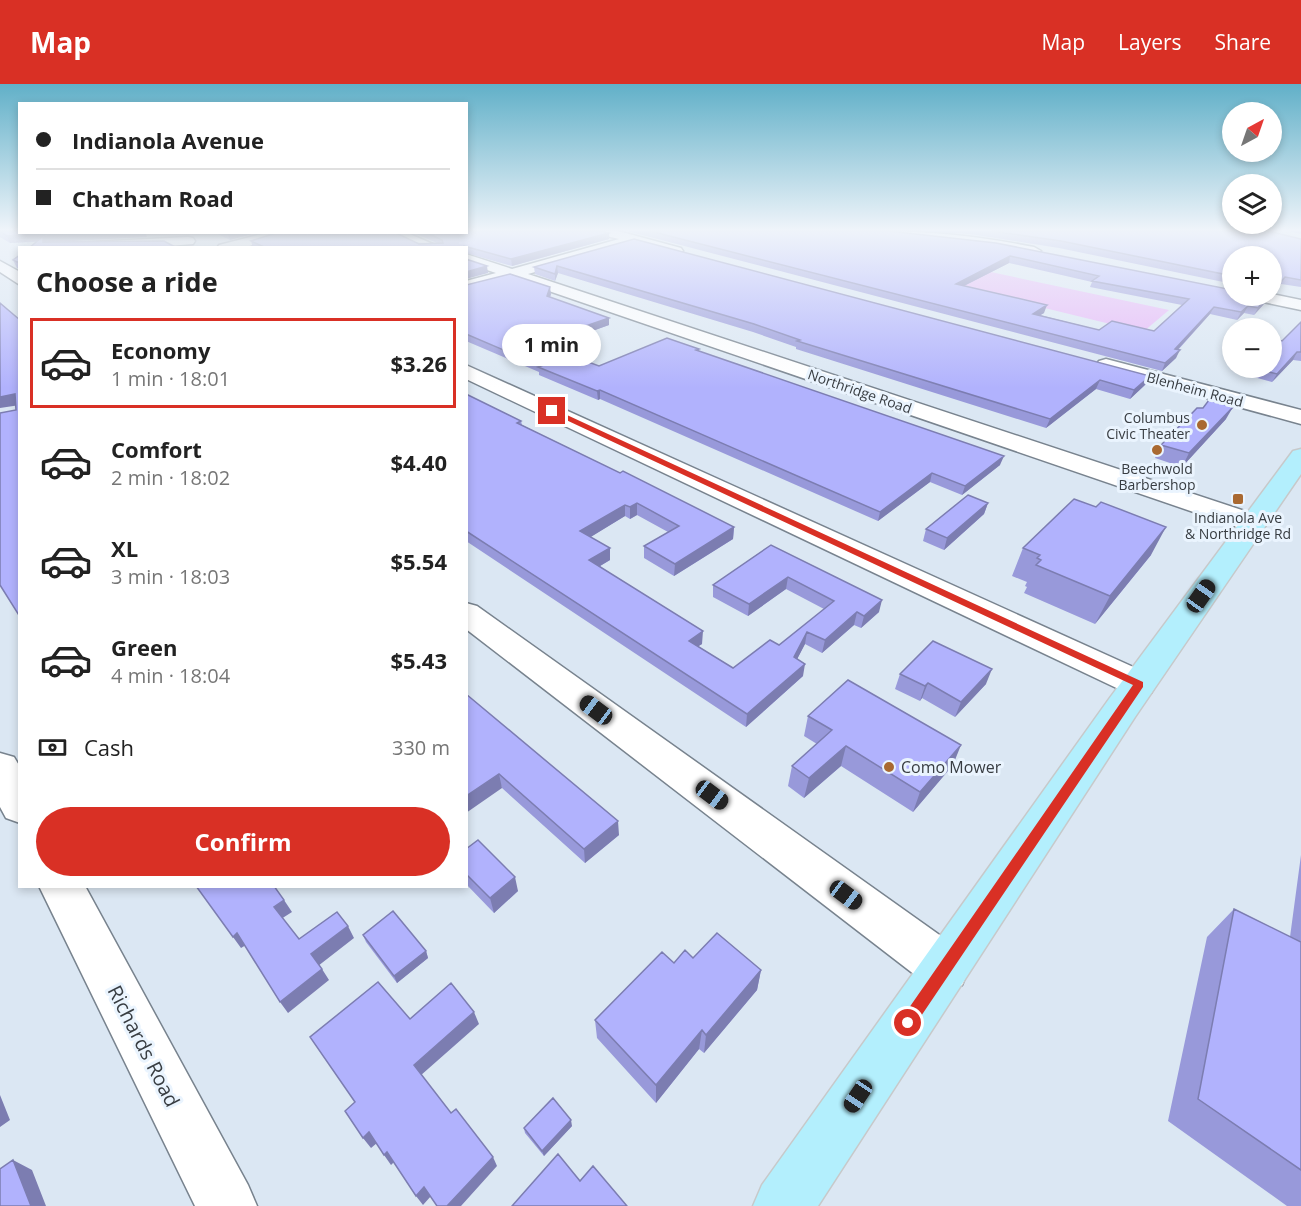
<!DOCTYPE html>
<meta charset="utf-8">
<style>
:root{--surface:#fff;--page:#f6f6f6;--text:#222;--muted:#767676;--line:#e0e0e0;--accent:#d93025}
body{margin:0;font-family:"Open Sans",sans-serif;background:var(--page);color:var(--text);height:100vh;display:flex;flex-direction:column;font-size:22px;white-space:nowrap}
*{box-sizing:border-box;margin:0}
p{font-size:20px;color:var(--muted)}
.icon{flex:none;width:33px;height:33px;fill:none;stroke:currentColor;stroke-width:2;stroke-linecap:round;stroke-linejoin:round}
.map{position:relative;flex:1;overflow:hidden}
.details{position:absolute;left:18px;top:162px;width:450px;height:642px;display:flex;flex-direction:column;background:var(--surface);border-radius:0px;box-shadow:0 3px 9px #0003}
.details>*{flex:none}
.hud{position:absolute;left:18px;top:18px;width:450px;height:132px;border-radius:0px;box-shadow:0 3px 9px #0003;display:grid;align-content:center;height:132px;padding:0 18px;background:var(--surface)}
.needle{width:39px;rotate:40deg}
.buttons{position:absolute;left:1222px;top:18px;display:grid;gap:12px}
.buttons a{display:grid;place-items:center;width:60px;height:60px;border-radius:50%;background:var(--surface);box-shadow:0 3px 9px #0003;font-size:30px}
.end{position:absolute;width:27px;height:27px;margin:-14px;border:8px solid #d93025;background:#fff;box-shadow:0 0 0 3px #fff}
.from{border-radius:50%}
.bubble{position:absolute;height:42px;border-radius:21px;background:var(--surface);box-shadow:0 3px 9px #0003;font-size:20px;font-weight:700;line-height:42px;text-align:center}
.car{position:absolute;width:18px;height:36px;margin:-18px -9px;border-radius:8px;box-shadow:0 0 4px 2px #0007;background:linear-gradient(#222 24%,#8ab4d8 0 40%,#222 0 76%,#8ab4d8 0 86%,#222 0)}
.hud b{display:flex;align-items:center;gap:21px;height:57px;font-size:22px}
.hud b+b{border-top:2px solid var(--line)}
.hud i{width:15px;height:15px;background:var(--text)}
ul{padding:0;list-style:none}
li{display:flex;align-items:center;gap:18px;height:90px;margin:0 12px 9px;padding:0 6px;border:3px solid transparent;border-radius:0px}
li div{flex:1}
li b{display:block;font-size:22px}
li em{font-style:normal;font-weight:700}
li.on{border-color:var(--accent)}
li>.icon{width:54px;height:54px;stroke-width:1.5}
h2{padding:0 18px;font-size:27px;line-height:72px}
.pay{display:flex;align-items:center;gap:15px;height:66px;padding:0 18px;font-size:22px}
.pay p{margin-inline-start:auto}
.cta{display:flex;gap:12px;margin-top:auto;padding:12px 18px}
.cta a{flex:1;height:69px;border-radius:36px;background:var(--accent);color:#fff;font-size:24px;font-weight:700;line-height:69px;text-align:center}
header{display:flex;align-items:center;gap:36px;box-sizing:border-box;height:84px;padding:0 30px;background:var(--accent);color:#fff}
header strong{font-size:28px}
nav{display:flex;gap:33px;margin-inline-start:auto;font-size:21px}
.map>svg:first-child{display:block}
.green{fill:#e7b7f8}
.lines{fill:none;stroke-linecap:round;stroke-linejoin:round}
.minor-casing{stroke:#78838e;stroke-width:3}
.major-casing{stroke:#c7c9ca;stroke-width:3}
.minor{fill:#fff;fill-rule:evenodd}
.major{fill:#b3effd;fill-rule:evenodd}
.wall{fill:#9899da;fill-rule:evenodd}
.shaded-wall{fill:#7c7db1}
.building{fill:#b1b2fd;stroke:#7c7db1;stroke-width:1.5;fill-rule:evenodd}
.route{fill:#d93025}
.poi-dot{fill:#a96931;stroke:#eaf4fe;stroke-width:2}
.labels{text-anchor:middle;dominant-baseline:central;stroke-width:6;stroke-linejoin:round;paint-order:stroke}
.far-street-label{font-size:14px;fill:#383d42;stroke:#eaf4fe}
.far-poi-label{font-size:14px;fill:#383d42;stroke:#eaf4fe}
.poi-label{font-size:16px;fill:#383d42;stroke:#eaf4fe;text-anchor:start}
.near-street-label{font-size:20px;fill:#383d42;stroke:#eaf4fe}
</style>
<header>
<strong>Map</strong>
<nav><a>Map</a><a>Layers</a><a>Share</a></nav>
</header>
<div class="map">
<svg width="1301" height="1122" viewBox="0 0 1301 1122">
<rect width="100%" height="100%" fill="#dbe7f3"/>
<path class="green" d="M807 166H887L1169 226 1143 248Z"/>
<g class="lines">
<g class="minor-casing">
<path id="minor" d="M596 147H618L681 164 683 167 676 171 634 160 528 190 1263 433 1267 439 1263 445 1253 447 1243 445 511 194 466 207V197L496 189 466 179V170L512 185 619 155 598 150Z
M881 147C933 147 983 153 1034 163L1041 167 1034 171 984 161 888 151Z
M270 148H294L243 164H217L219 161Z
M385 148H405L442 164H421Z
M188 153 193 154 195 157 193 160 143 164H48L55 160Z
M0 177 20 188V201L0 188Z
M1272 210 1301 216V226L1249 215 1247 212Z
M1106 275 1301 326V340L1099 285 1096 281 1099 277Z
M466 281 1151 591 1156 600 1151 609 1139 612 1127 609 466 295Z
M466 519 477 522 962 867 969 884 962 901 945 908 928 901 466 545Z
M0 669 14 673 20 683V739L6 734 0 723Z
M39 802H85L248 1101 257 1122H195Z"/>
</g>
<g class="major-casing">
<path id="major" d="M1301 365V390L1135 633 818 1122H753L762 1101 1109 615 1293 367Z"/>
</g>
<use href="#minor" class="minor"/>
<use href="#major" class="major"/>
</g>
<path class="wall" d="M0 147 147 153 10 159 0 153Z
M627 147H889L1267 213 1264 220 1254 231 1244 229 1237 236 1210 230 1178 266 1176 274 1162 287ZM1009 179 1092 198 1090 203 1182 221 1154 247 1099 246 1040 231 1044 229 964 202Z
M918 147H1268L1301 155V203L1281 200 1274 208 1233 172V200L1059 164 970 150Z
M1289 147H1301V150Z
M214 148H259L230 156Z
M412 148 609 149V155L512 182 466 169V164H253L251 157 437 159Z
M634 155 1146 300 1130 315 1096 305 1046 344 796 265V263L753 248 558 189 555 197 535 190 534 183Z
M20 171V185L17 184 13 176Z
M466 201 551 210 550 213 609 241 547 263 599 282 699 265V267L1000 381 962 411 930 398 878 437 600 315 598 316 539 291V288L466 257Z
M1301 238V277L1293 276 1272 298 1250 292 1254 285 1249 284H1272L1282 257Z
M466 310 521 337 522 341 620 389 734 443 733 455 674 492 644 474V462L668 448 637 431 630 435 625 432 590 453 610 464V476L600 482 702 560 698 562 733 584 779 561 824 525 786 505 748 532 713 513V501L771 461 879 528 861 544 854 541 822 569 805 560 797 575 803 592 746 643 466 457Z
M1203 324 1226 335 1182 383 1155 374 1161 361Z
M988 419 984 430 944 466 923 457 926 445Z
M1023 464 1151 471 1095 540 1024 509 1027 503 1025 502 1027 498 1012 492Z
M900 590 986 600 955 633 922 614 920 617 895 605Z
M466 610 619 751 585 779 502 704Z
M808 632 953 681 913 728 841 682 804 714 788 702 792 682 817 660 804 652Z
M466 765 518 807 494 829 466 800Z
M1301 771V1122H1287L1168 1037 1207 853 1234 825 1290 853Z
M363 851 426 867 428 874 397 899 366 858Z
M693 874 761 886 757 906 704 969 699 965 656 1019 597 954 595 936 674 879Z
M572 1042 544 1072 525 1049 524 1044Z"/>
<path class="shaded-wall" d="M86 148H145L147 153 55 158 47 162 43 157 10 159 7 152 47 149 51 150Z
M233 148H259L230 156 228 150Z
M609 149V155L512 182 511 175Z
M1010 172 1009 179 954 207 956 200Z
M487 182 488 189 466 195V188Z
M557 182 558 189 555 197V190Z
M1285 193 1281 200 1274 208H1272V202Z
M550 203 551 210 548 219 547 212Z
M1267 213 1264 220 1254 231 1258 224Z
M1047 221 1044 229 1031 237 1033 230Z
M1248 222 1244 229 1237 236 1241 228Z
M1214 223 1210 230 1171 273 1175 265Z
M609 234V241L537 267 536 259Z
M1180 266 1176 274 1162 287 1165 279Z
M1297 268 1293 276 1272 298 1277 290Z
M1150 292 1146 300 1130 315 1134 306Z
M1100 296 1096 305 1046 344 1050 335Z
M600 306V315L598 316 597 307Z
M15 310 20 321 0 324V313Z
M1233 323 1226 335 1182 383 1189 369Z
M1004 372 1000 381 962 411 965 402Z
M932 389 930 398 878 437 880 428Z
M637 419V431L630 435V423Z
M988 419 984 430 944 466 947 454Z
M625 421V432L581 459 580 447Z
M734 443 733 455 674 492 675 480Z
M1166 443 1151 471 1095 540 1110 512Z
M610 464V476L590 488 589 476Z
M788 493 786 505 748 532 749 520Z
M882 516 879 528 861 544 864 532Z
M857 528 854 541 822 569 825 556Z
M703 547 702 560 688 569 689 557Z
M807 548 805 560 792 585 794 573Z
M805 580 803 592 746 643 747 630Z
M992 585 986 600 955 633 961 618Z
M928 599 922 614 920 617 925 602Z
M961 661 953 681 913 728 920 708Z
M846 662 841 682 804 714 809 694Z
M499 690 502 704 466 729V712Z
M618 737 619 751 585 779 584 765Z
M515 793 518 807 494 829 490 814Z
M284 816 292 828 281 835 274 823Z
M348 842 354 854 318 882 311 870Z
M237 849 246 861 241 864 233 853Z
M426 867 428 874 397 899 394 892Z
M322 885 329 896 288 929 280 918Z
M761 886 757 906 704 969 706 951Z
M474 928 479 940 420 992 414 981Z
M702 946 699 965 656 1019V1001Z
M0 1011 10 1036 0 1043Z
M571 1036 572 1042 544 1072 542 1067Z
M369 1048 377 1059 371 1064 363 1054Z
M387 1068 394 1078 391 1081 384 1071Z
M493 1073 497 1082 461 1122H447Z
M13 1076 32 1086 46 1122H31Z
M424 1103 431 1112 423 1121 416 1112Z"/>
<path class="building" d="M0 147H20V148H86L51 150 43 154V158L164 157 177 164H29L47 149 7 152Z
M466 147H602L609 149 511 175 464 162V164H266L251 157 279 148H394L419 160 443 159 442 156 425 148H466Z
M650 147H889L996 159 1233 206V212H1259L1267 213 1258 224 1248 222 1241 228 1214 223 1175 265 1180 266 1165 279ZM1010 172 1099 192 1092 197 1189 215 1154 247 1112 237 1099 246 1033 230 1047 221 956 200Z
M991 147H1268L1301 155V196L1285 193 1278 201 1272 202V172H1233V192L1061 157Z
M634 155 1150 292 1134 306 1100 296 1050 335 797 257 800 256 754 240 557 182 555 190 534 183Z
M20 171V178H17L13 176Z
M466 175 487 182 466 188Z
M510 190 550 203 547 212 609 234 536 259 599 282 667 254 699 265 696 266 1004 372 965 402 932 389 880 428 600 306 597 307 538 283 541 282 466 250V201Z
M0 219 20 236V533L0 501V329L16 326 15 310 0 313Z
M1301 238V268H1297L1277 290 1254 284H1272V254L1282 257Z
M466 310 521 337 517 339 620 389 623 387 734 443 675 480 644 462 679 442 637 419 630 423 625 421 580 447 610 464 589 476 703 547 689 557 733 584 770 556 779 561 834 517 788 493 749 520 713 501 771 461 882 516 864 532 857 528 825 556 807 548 794 573 805 580 747 630 466 447Z
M1209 316 1233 323 1189 369 1161 361 1197 324H1203Z
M968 411 988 419 947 454 926 445Z
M1074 415 1096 423 1101 418 1166 443 1110 512 1036 481 1041 476 1037 474 1040 471 1023 464Z
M933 557 992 585 961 618 928 599 925 602 900 590Z
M848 596 961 661 920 708 846 662 809 694 792 682 832 646 808 632Z
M466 610 618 737 584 765 499 690 466 712Z
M478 756 515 793 490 814 466 790V765Z
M196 802H274L284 816 274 823 299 855 337 828 348 842 311 870 322 885 280 918 237 849 233 853Z
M1234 825 1301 858V1086L1198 1015Z
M393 827 426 867 394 892 363 851Z
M717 849 761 886 706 951 702 946 656 1001 595 936 662 868 674 879 685 866 693 874Z
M378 898 410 935 451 899 474 928 414 981 451 1029 456 1025 493 1073 447 1122H437L424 1103 416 1112 387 1068 384 1071 369 1048 363 1054 345 1027 355 1018 310 953Z
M553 1014 571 1036 542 1067 524 1044Z
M558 1070 580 1097 593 1082 627 1122H512Z
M13 1076 31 1122H0V1085Z"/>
<linearGradient id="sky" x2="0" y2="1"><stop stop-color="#61b0c8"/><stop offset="0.48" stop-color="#eff4fa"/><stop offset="1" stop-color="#eff4fa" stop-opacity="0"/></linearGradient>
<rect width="1301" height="304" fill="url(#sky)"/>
<path class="route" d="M549 325H554L1143 598V603L913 944 908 947 902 944 900 939 902 934 1133 601 549 328Z"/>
<g class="poi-dot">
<circle cx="1202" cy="341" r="6"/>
<circle cx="1157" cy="366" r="6"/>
<rect x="1232" y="409" width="12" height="12" rx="3"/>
<circle cx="889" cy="683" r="6"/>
</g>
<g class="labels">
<g class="far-street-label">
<text transform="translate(1195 305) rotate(15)">Blenheim Road</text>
<text transform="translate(860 307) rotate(19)">Northridge Road</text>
</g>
<g class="far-poi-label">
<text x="1190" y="333" text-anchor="end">Columbus<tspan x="1190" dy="16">Civic Theater</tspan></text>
<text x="1157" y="384">Beechwold<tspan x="1157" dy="16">Barbershop</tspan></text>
<text x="1238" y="433">Indianola Ave<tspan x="1238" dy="16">&amp; Northridge Rd</tspan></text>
</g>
<g class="poi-label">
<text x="901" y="683">Como Mower</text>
</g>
<g class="near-street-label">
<text transform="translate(144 962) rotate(63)">Richards Road</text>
</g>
</g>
</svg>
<div class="buttons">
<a><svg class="needle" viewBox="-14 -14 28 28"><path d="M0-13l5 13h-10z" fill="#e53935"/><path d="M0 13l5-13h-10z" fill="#767676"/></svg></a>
<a><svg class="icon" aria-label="layers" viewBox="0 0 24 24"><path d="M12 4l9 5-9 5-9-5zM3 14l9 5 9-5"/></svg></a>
<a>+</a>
<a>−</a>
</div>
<i class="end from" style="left:908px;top:939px"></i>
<i class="end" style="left:552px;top:327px"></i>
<div class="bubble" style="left:502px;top:240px;width:99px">1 min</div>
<i class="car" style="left:1201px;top:512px;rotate:35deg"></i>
<i class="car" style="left:596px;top:626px;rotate:307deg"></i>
<i class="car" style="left:712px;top:711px;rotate:127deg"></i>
<i class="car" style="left:846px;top:811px;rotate:127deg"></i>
<i class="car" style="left:858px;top:1012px;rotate:214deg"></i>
<div class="hud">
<b><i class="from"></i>Indianola Avenue</b>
<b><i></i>Chatham Road</b>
</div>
<section class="details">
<h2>Choose a ride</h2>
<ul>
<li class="on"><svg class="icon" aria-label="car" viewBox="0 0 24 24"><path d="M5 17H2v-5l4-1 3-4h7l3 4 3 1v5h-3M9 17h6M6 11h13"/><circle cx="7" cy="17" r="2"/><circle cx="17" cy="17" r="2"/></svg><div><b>Economy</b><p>1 min · 18:01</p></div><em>$3.26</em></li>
<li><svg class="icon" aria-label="car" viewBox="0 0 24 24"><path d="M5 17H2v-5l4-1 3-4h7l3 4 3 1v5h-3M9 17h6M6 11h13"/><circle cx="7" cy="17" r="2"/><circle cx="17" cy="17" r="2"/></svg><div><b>Comfort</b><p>2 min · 18:02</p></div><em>$4.40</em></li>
<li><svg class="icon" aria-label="car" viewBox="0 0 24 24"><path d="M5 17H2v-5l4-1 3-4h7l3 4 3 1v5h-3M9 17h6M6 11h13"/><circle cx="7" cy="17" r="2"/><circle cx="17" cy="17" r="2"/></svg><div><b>XL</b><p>3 min · 18:03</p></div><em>$5.54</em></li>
<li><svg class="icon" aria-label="car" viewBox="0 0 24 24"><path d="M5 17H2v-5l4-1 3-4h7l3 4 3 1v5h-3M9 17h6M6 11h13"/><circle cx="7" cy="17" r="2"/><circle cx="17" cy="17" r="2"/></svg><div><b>Green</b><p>4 min · 18:04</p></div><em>$5.43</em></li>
</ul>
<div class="pay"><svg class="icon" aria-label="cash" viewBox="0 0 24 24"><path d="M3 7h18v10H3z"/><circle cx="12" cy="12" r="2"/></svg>Cash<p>330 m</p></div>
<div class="cta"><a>Confirm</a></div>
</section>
</div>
